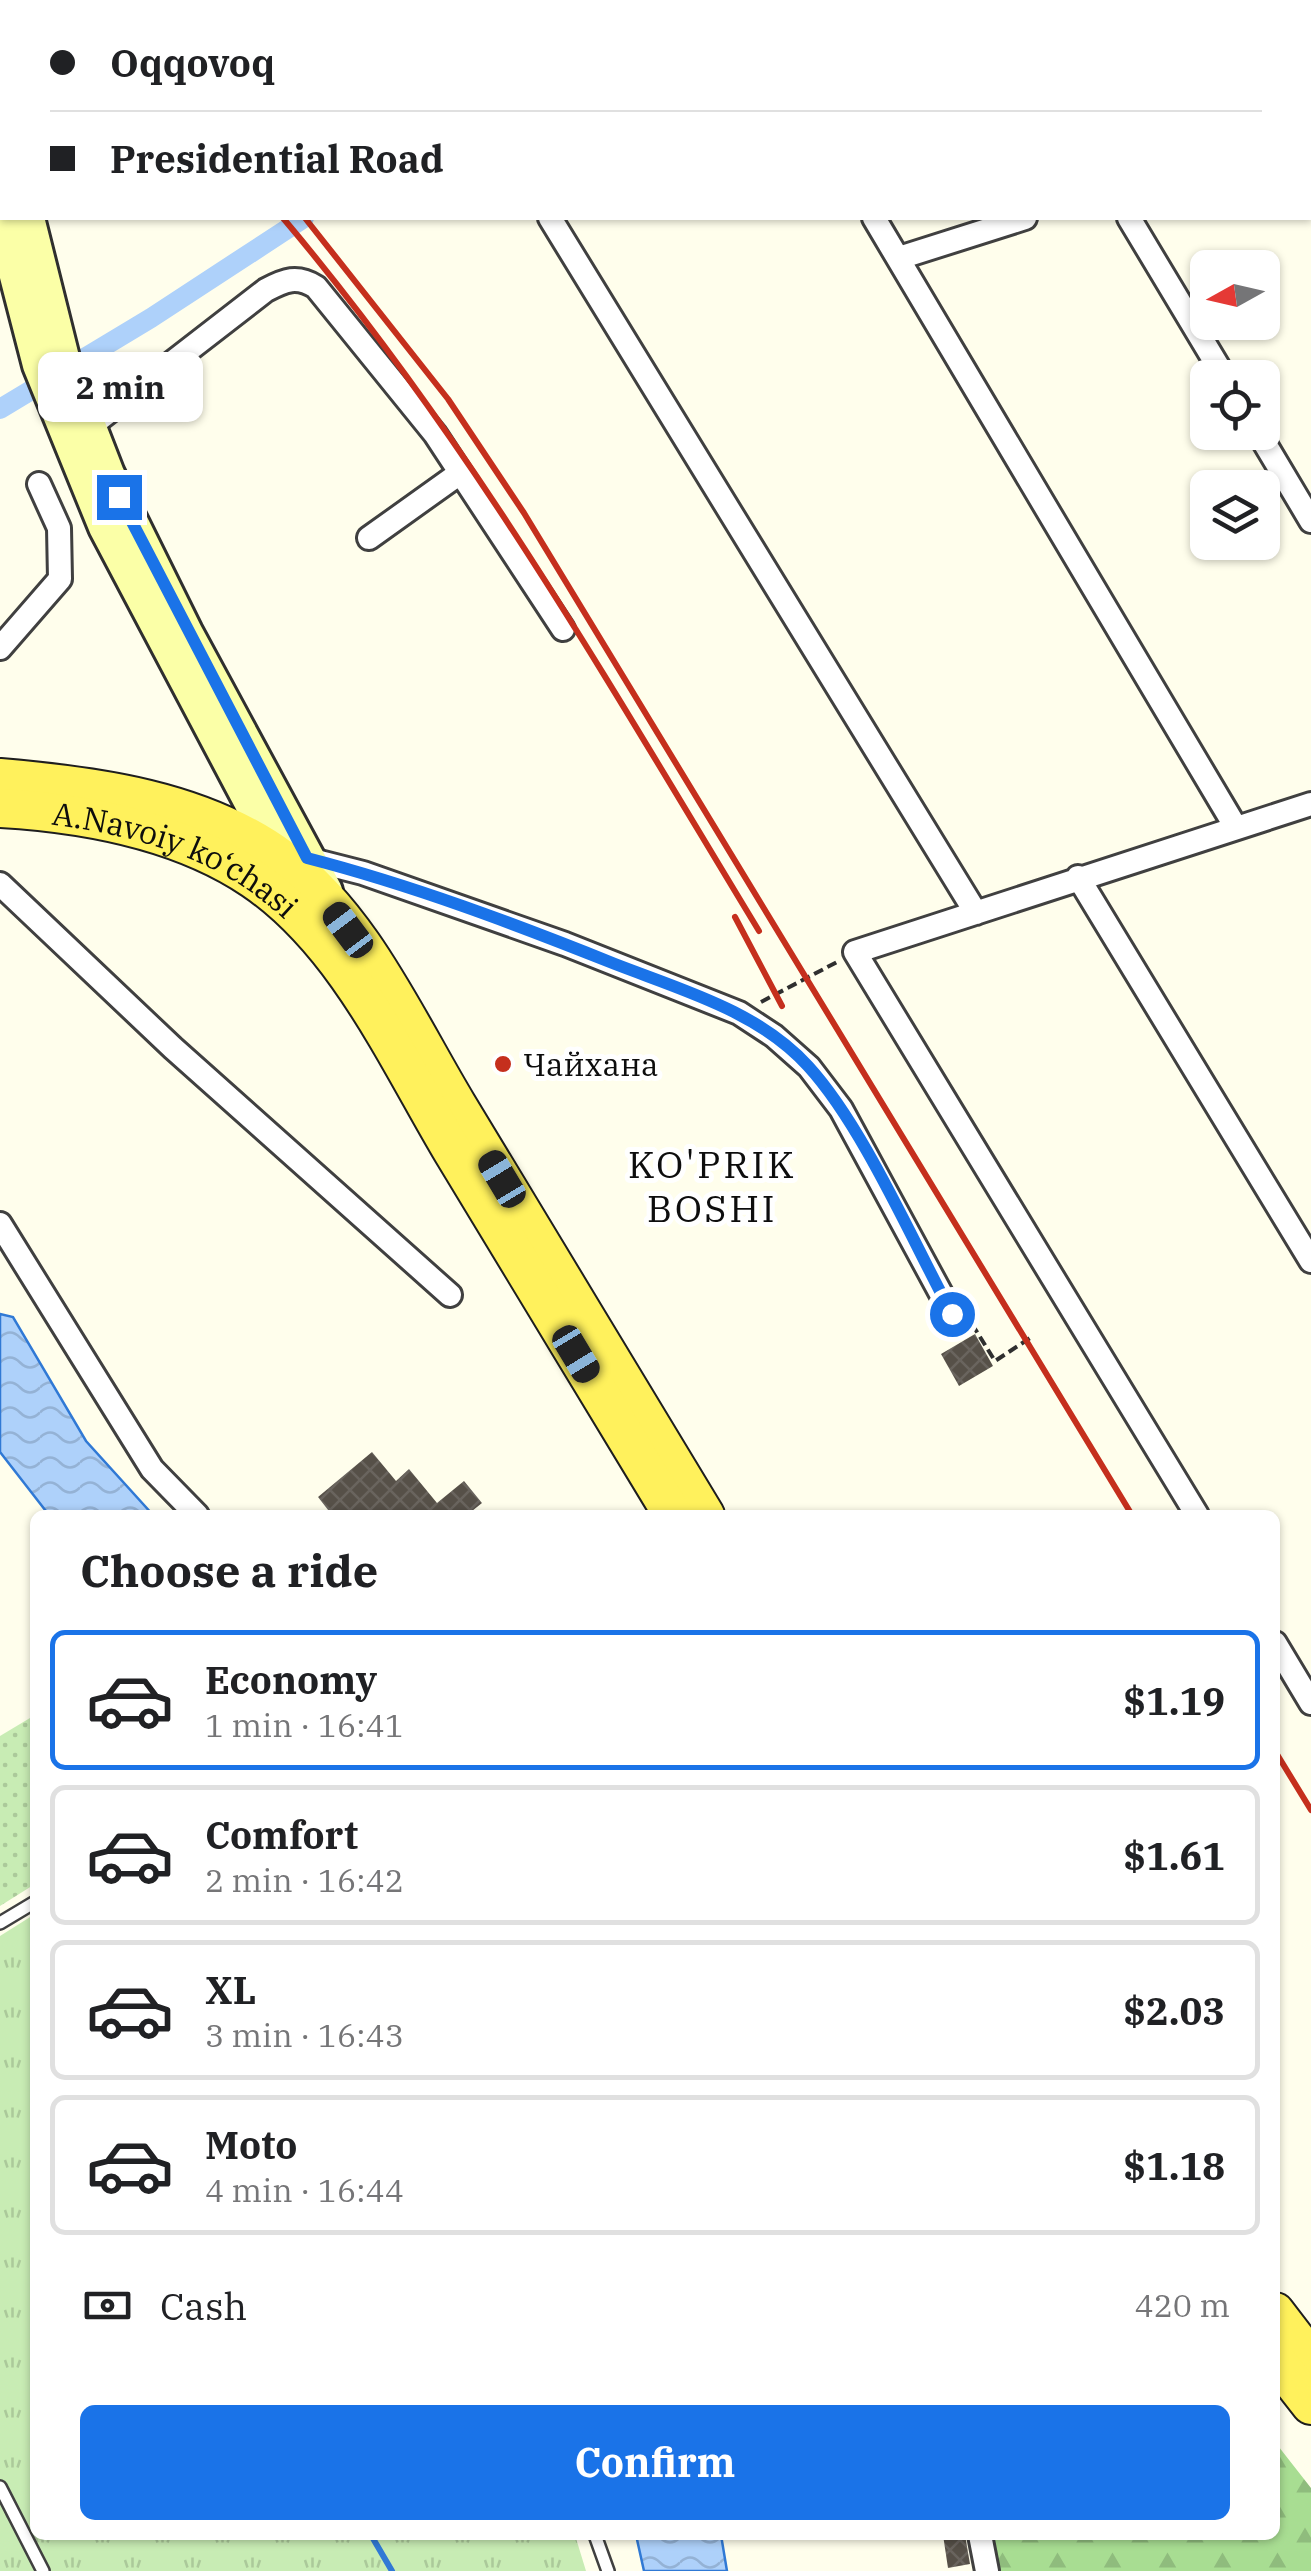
<!DOCTYPE html>
<meta charset="utf-8">
<style>
:root{--surface:#fff;--page:#f2f2f2;--text:#202124;--muted:#757577;--line:#e0e0e0;--accent:#1a73e8}
body{margin:0;font-family:"IBM Plex Serif",serif;background:var(--page);color:var(--text);height:100vh;display:flex;flex-direction:column;font-size:38px;white-space:nowrap}
*{box-sizing:border-box;margin:0}
p{font-size:32px;color:var(--muted)}
.icon{flex:none;width:55px;height:55px;fill:none;stroke:currentColor;stroke-width:2;stroke-linecap:round;stroke-linejoin:round}
.map{position:relative;flex:1;overflow:hidden}
.sheet{position:absolute;left:30px;top:1510px;width:1250px;height:1030px;display:flex;flex-direction:column;background:var(--surface);border-radius:15px;box-shadow:0 2px 8px #0004}
.sheet>*{flex:none}
.guide{position:absolute;left:0px;top:0px;width:1312px;height:220px;box-shadow:0 2px 8px #0004;display:grid;align-content:center;height:220px;padding:0 50px;background:var(--surface)}
.needle{width:65px;rotate:262deg}
.tools{position:absolute;left:1190px;top:250px;display:grid;gap:20px}
.tools a{display:grid;place-items:center;width:90px;height:90px;border-radius:15px;background:var(--surface);box-shadow:0 2px 8px #0004;font-size:50px}
.end{position:absolute;width:45px;height:45px;margin:-22px;border:12px solid #1a73e8;background:#fff;box-shadow:0 0 0 5px #fff}
.from{border-radius:50%}
.bubble{position:absolute;height:70px;border-radius:15px;background:var(--surface);box-shadow:0 2px 8px #0004;font-size:32px;font-weight:700;line-height:70px;text-align:center}
.car{position:absolute;width:30px;height:60px;margin:-30px -15px;border-radius:12px;box-shadow:0 0 8px 2px #0007;background:linear-gradient(#222 24%,#8ab4d8 0 40%,#222 0 76%,#8ab4d8 0 86%,#222 0)}
.guide b{display:flex;align-items:center;gap:35px;height:95px;font-size:38px}
.guide b+b{border-top:2px solid var(--line)}
.guide i{width:25px;height:25px;background:var(--text)}
ul{padding:0;list-style:none}
li{display:flex;align-items:center;gap:30px;height:140px;margin:0 20px 15px;padding:0 30px;border:5px solid var(--line);border-radius:15px}
li div{flex:1}
li b{display:block;font-size:38px}
li em{font-style:normal;font-weight:700}
li.active{border-color:var(--accent)}
li>.icon{width:90px;height:90px;stroke-width:1.5}
h2{padding:0 50px;font-size:45px;line-height:120px}
.pay{display:flex;align-items:center;gap:25px;height:110px;padding:0 50px;font-size:38px}
.pay p{margin-inline-start:auto}
.primary-button{display:flex;gap:20px;margin-top:auto;padding:20px 50px}
.primary-button a{flex:1;height:115px;border-radius:15px;background:var(--accent);color:#fff;font-size:40px;font-weight:700;line-height:115px;text-align:center}
.map>svg:first-child{display:block}
.grass{fill:url(#grass-dots)}
.forest{fill:url(#forest-firs)}
.park{fill:url(#park-tufts)}
.water{fill:url(#water-waves);stroke:#3079d5;stroke-width:2.5}
.lines{fill:none;stroke-linecap:round;stroke-linejoin:round}
.stream{stroke:#3079d5;stroke-width:6}
.canal{stroke:#aed1fa;stroke-width:20}
.building{fill:url(#building-cross-hatch)}
.lane-casing{stroke:#404040;stroke-width:16}
.street-casing{stroke:#404040;stroke-width:28}
.secondary-casing{stroke:#2f2f2f;stroke-width:38}
.primary-casing{stroke:#1e1e1e;stroke-width:42}
.path{stroke:#2f2f2f;stroke-width:4;stroke-dasharray:10 5;stroke-linecap:butt}
.lane{stroke:#fff;stroke-width:11}
.street{stroke:#fff;stroke-width:22}
.secondary{stroke:#fbffa7;stroke-width:32}
.primary{stroke:#fff15c;stroke-width:38}
.rail{stroke:#c52f1d;stroke-width:6}
.route{stroke:#1a73e8;stroke-width:12}
.poi-dot{fill:#c52f1d;stroke:#fff;stroke-width:4}
.labels{text-anchor:middle;dominant-baseline:central;stroke-width:10;stroke-linejoin:round;paint-order:stroke}
.street-label{font-size:32px;fill:#0d0d0d;stroke:#fff}
.poi-label{font-size:32px;fill:#0d0d0d;stroke:#fff;text-anchor:start}
.quarter-label{font-size:38px;letter-spacing:2.5px;fill:#0d0d0d;stroke:#fff}
</style>
<div class="map">
<svg width="1311" height="2571" viewBox="0 0 1311 2571">
<defs>
<pattern id="grass-dots" width="8" height="8" patternUnits="userSpaceOnUse" patternTransform="scale(2.5)"><rect width="8" height="8" fill="#c8ecb4"/><path d="M2 2h.1M6 6h.1" fill="none" stroke="#abc99a" stroke-width="1.8" stroke-linecap="round"/></pattern>
<pattern id="forest-firs" width="22" height="20" patternUnits="userSpaceOnUse" patternTransform="scale(2.5)"><rect width="22" height="20" fill="#a8dd92"/><path d="M5 1l3.5 6h-7zM16 11l3.5 6h-7z" fill="#8fbc7d"/></pattern>
<pattern id="park-tufts" width="24" height="20" patternUnits="userSpaceOnUse" patternTransform="scale(2.5)"><rect width="24" height="20" fill="#c8ecb4"/><path d="M3 7l-1-3M5 7V3M7 7l1-3M15 17l-1-3M17 17v-4M19 17l1-3" fill="none" stroke="#abc99a"/></pattern>
<pattern id="water-waves" width="16" height="10" patternUnits="userSpaceOnUse" patternTransform="scale(2.5)"><rect width="16" height="10" fill="#aed1fa"/><path d="M0 5q4-4 8 0t8 0" fill="none" stroke="#94b2d5"/></pattern>
<pattern id="building-cross-hatch" width="8" height="8" patternUnits="userSpaceOnUse" patternTransform="scale(2.5)"><rect width="8" height="8" fill="#565048"/><path d="M0 0l8 8M0 8l8-8" fill="none" stroke="#69645e"/></pattern>
</defs>
<rect width="100%" height="100%" fill="#fffeec"/>
<path class="grass" d="M35 1715V1884L0 1906V1736Z"/>
<path class="forest" d="M1275 2442 1311 2488V2571H996L990 2535H1275Z"/>
<path class="park" d="M35 1914V2535H575L586 2571H0V1936Z"/>
<path class="water" d="M0 1314 13 1317 86 1441 153 1515H49L0 1452Z
M636 2535H721L727 2571H644Z"/>
<g class="lines">
<path class="stream" d="M371 2535 392 2571"/>
<path class="canal" d="M554 2 557 0
M0 409 151 318 304 218"/>
</g>
<path class="building" d="M975 1334 993 1366 959 1386 941 1354Z
M372 1452 396 1481 409 1469 437 1503 464 1481 482 1503 467 1515H332L318 1497Z
M943 2535H965L970 2564 948 2568Z"/>
<g class="lines">
<g class="lane-casing">
<path id="lane" d="M197 0 200 2
M459 2 461 0
M0 1923 35 1902
M0 2487 43 2571
M595 2535 608 2571"/>
</g>
<g class="street-casing">
<path id="street" d="M694 0 696 2
M975 2 981 0
M1310 113H1311
M550 218 976 913
M874 218 1235 826
M1129 218 1225 378
M899 258 1025 218
M89 427 266 290C285 280 297 275 316 287L435 434 563 629
M1258 432 1311 521
M369 538 460 473
M0 648 60 579 59 528 39 484
M304 858 363 873 565 944 739 1013 774 1036 809 1067 841 1109 952 1314
M1078 877 1311 1261
M0 884 173 1048 450 1295
M0 1224 152 1469 197 1515
M1197 1515 855 952 1311 804
M1275 1643 1311 1703
M980 2535 987 2571"/>
</g>
<g class="secondary-casing">
<path id="secondary" d="M0 41 2 62
M0 214 39 365 105 527 282 862
M28 218 63 358 108 474 186 632 326 891"/>
</g>
<g class="primary-casing">
<g id="primary">
<path d="M0 778C95 786 203 800 282 859 361 917 407 1022 457 1105 540 1242 622 1378 705 1515"/>
<path id="s1" d="M0 808C86 813 180 830 253 879 346 942 397 1058 453 1152 527 1273 600 1394 673 1515"/>
<path d="M1275 2312 1311 2359"/>
<path d="M1275 2359 1311 2405"/>
</g>
</g>
<path class="path" d="M761 1002 837 962
M972 1324 995 1361 1030 1338"/>
<use href="#lane" class="lane"/>
<use href="#street" class="street"/>
<use href="#secondary" class="secondary"/>
<use href="#primary" class="primary"/>
<path class="rail" d="M78 0 81 2
M102 0 104 2
M283 218C471 441 608 682 759 931
M305 218 448 399 524 513 1132 1515
M735 917 782 1006
M1275 1751 1311 1810"/>
</g>
<g class="lines">
<path class="route" d="M119 497 307 858C412 885 515 924 615 964 682 990 758 1011 808 1066 863 1126 912 1240 952 1314"/>
</g>
<circle class="poi-dot" cx="503" cy="1064" r="10"/>
<g class="labels">
<g class="street-label">
<text stroke="none"><textPath href="#s1" startOffset="185">A.Navoiy ko‘chasi</textPath></text>
</g>
<g class="poi-label">
<text x="523" y="1064">Чайхана</text>
</g>
<g class="quarter-label">
<text x="712" y="1163">KO'PRIK<tspan x="712" dy="44">BOSHI</tspan></text>
</g>
</g>
</svg>
<div class="tools">
<a><svg class="needle" viewBox="-14 -14 28 28"><path d="M0-13l5 13h-10z" fill="#e53935"/><path d="M0 13l5-13h-10z" fill="#757577"/></svg></a>
<a><svg class="icon" aria-label="locate" viewBox="0 0 24 24"><circle cx="12" cy="12" r="6"/><path d="M12 2v4M12 18v4M2 12h4M18 12h4"/></svg></a>
<a><svg class="icon" aria-label="layers" viewBox="0 0 24 24"><path d="M12 4l9 5-9 5-9-5zM3 14l9 5 9-5"/></svg></a>
</div>
<i class="end from" style="left:952px;top:1314px"></i>
<i class="end" style="left:119px;top:497px"></i>
<div class="bubble" style="left:38px;top:352px;width:165px">2 min</div>
<i class="car" style="left:348px;top:930px;rotate:323deg"></i>
<i class="car" style="left:502px;top:1179px;rotate:329deg"></i>
<i class="car" style="left:576px;top:1354px;rotate:149deg"></i>
<div class="guide">
<b><i class="from"></i>Oqqovoq</b>
<b><i></i>Presidential Road</b>
</div>
<section class="sheet">
<h2>Choose a ride</h2>
<ul>
<li class="active"><svg class="icon" aria-label="car" viewBox="0 0 24 24"><path d="M5 17H2v-5l4-1 3-4h7l3 4 3 1v5h-3M9 17h6M6 11h13"/><circle cx="7" cy="17" r="2"/><circle cx="17" cy="17" r="2"/></svg><div><b>Economy</b><p>1 min · 16:41</p></div><em>$1.19</em></li>
<li><svg class="icon" aria-label="car" viewBox="0 0 24 24"><path d="M5 17H2v-5l4-1 3-4h7l3 4 3 1v5h-3M9 17h6M6 11h13"/><circle cx="7" cy="17" r="2"/><circle cx="17" cy="17" r="2"/></svg><div><b>Comfort</b><p>2 min · 16:42</p></div><em>$1.61</em></li>
<li><svg class="icon" aria-label="car" viewBox="0 0 24 24"><path d="M5 17H2v-5l4-1 3-4h7l3 4 3 1v5h-3M9 17h6M6 11h13"/><circle cx="7" cy="17" r="2"/><circle cx="17" cy="17" r="2"/></svg><div><b>XL</b><p>3 min · 16:43</p></div><em>$2.03</em></li>
<li><svg class="icon" aria-label="car" viewBox="0 0 24 24"><path d="M5 17H2v-5l4-1 3-4h7l3 4 3 1v5h-3M9 17h6M6 11h13"/><circle cx="7" cy="17" r="2"/><circle cx="17" cy="17" r="2"/></svg><div><b>Moto</b><p>4 min · 16:44</p></div><em>$1.18</em></li>
</ul>
<div class="pay"><svg class="icon" aria-label="cash" viewBox="0 0 24 24"><path d="M3 7h18v10H3z"/><circle cx="12" cy="12" r="2"/></svg>Cash<p>420 m</p></div>
<div class="primary-button"><a>Confirm</a></div>
</section>
</div>
